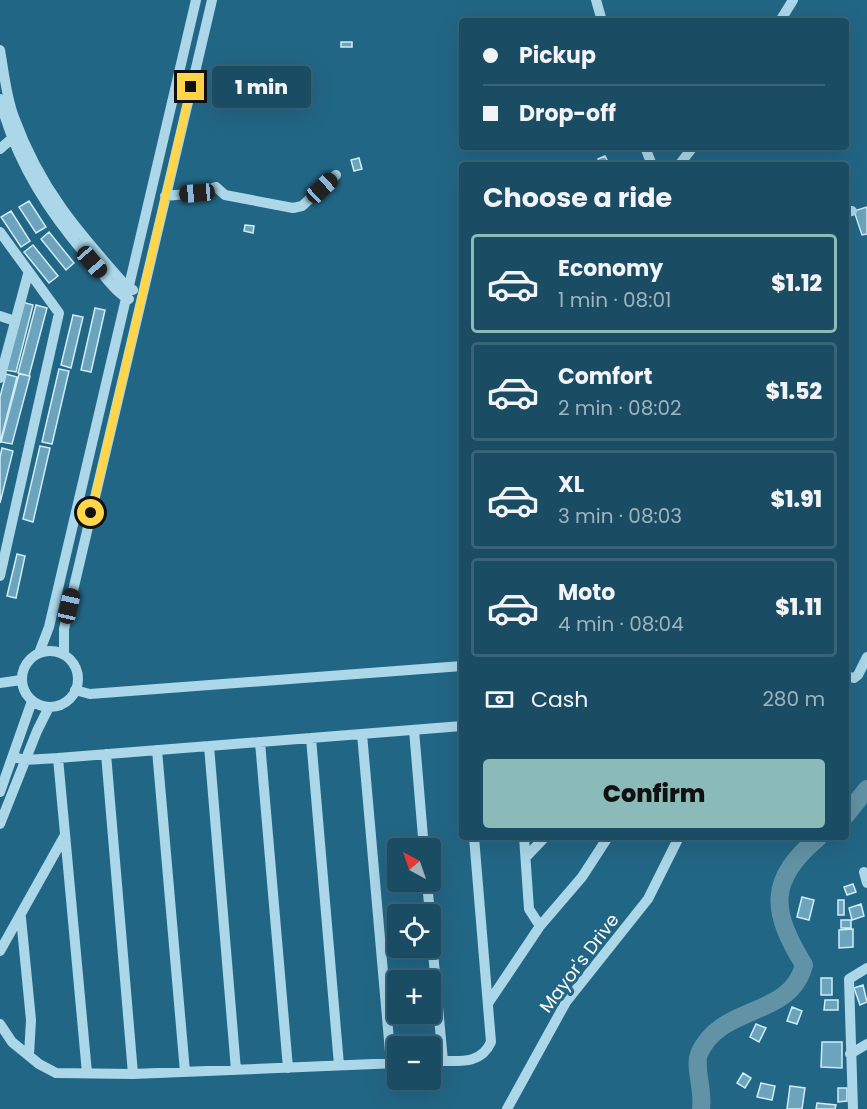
<!DOCTYPE html>
<meta charset="utf-8">
<style>
:root{--surface:#1a4c64;--page:#27566d;--text:#f1f3f6;--muted:#9fb4bf;--line:#386378;--accent:#8bbbb9}
body{margin:0;font-family:Poppins,sans-serif;background:var(--page);color:var(--text);height:100vh;display:flex;flex-direction:column;font-size:22px;white-space:nowrap}
*{box-sizing:border-box;margin:0}
p{font-size:20px;color:var(--muted)}
.icon{flex:none;width:33px;height:33px;fill:none;stroke:currentColor;stroke-width:2;stroke-linecap:round;stroke-linejoin:round}
.map{position:relative;flex:1;overflow:hidden}
.side{position:absolute;left:459px;top:162px;width:390px;height:678px;display:flex;flex-direction:column;background:var(--surface);border-radius:6px;box-shadow:0 6px 24px #0002,0 0 0 2px var(--line)}
.side>*{flex:none}
.top-card{position:absolute;left:459px;top:18px;width:390px;height:132px;border-radius:6px;box-shadow:0 6px 24px #0002,0 0 0 2px var(--line);display:grid;align-content:center;height:132px;padding:0 24px;background:var(--surface)}
.needle{width:39px;rotate:320deg}
.tools{position:absolute;left:387px;top:838px;display:grid;gap:12px}
.tools a{display:grid;place-items:center;width:54px;height:54px;border-radius:6px;background:var(--surface);box-shadow:0 6px 24px #0002,0 0 0 2px var(--line);font-size:30px}
.end{position:absolute;width:27px;height:27px;margin:-14px;border:8px solid #ffd54a;background:#111;box-shadow:0 0 0 3px #111}
.from{border-radius:50%}
.bubble{position:absolute;height:42px;border-radius:6px;background:var(--surface);box-shadow:0 6px 24px #0002,0 0 0 2px var(--line);font-size:20px;font-weight:800;line-height:42px;text-align:center}
.car{position:absolute;width:18px;height:36px;margin:-18px -9px;border-radius:8px;box-shadow:0 0 4px 2px #0007;background:linear-gradient(#222 24%,#8ab4d8 0 40%,#222 0 76%,#8ab4d8 0 86%,#222 0)}
.top-card b{display:flex;align-items:center;gap:21px;height:57px;font-size:22px}
.top-card b+b{border-top:2px solid var(--line)}
.top-card i{width:15px;height:15px;background:var(--text)}
ul{padding:0;list-style:none}
li{display:flex;align-items:center;gap:18px;height:99px;margin:0 12px 9px;padding:0 12px;border:3px solid var(--line);border-radius:6px}
li div{flex:1}
li b{display:block;font-size:22px}
li em{font-style:normal;font-weight:800}
li.selected{border-color:var(--accent)}
li>.icon{width:54px;height:54px;stroke-width:1.5}
h2{padding:0 24px;font-size:27px;line-height:72px}
.pay{display:flex;align-items:center;gap:15px;height:66px;padding:0 24px;font-size:22px}
.pay p{margin-inline-start:auto}
.primary-button{display:flex;gap:12px;margin-top:auto;padding:12px 24px}
.primary-button a{flex:1;height:69px;border-radius:6px;background:var(--accent);color:#111;font-size:24px;font-weight:800;line-height:69px;text-align:center}
.map>svg:first-child{display:block}
.lines{fill:none;stroke-linecap:round;stroke-linejoin:round}
.river{stroke:#6292a6;stroke-width:18}
.building{fill:#6ba4bc;stroke:#cfebf7;stroke-width:1.5}
.minor{stroke:#abd7e9;stroke-width:10}
.route{stroke:#ffd54a;stroke-width:8}
.labels{text-anchor:middle;dominant-baseline:central;stroke-width:6;stroke-linejoin:round;paint-order:stroke}
.street-label{font-size:18px;fill:#fff;stroke:#226685}
</style>
<div class="map">
<svg width="867" height="1109" viewBox="0 0 867 1109">
<rect width="100%" height="100%" fill="#226685"/>
<g class="lines">
<path class="river" d="M846 815 867 789
M701 1109C704 1091 694 1067 699 1054 721 1003 790 1019 804 965 771 911 767 880 819 837"/>
</g>
<path class="building" d="M341 42H352V47H341Z
M605 156 609 164 601 165 598 159Z
M359 158 362 169 354 171 351 160Z
M29 201 46 227 36 233 19 207Z
M867 207V234L862 235 854 211Z
M11 211 30 241 21 247 1 217Z
M245 225 254 226 253 233 244 231Z
M49 232 74 263 66 270 41 239Z
M33 245 58 276 49 283 24 252Z
M22 302 33 305 16 372 5 370Z
M36 305 47 308 29 376 18 373Z
M95 308 105 310 91 372 81 370Z
M73 315 83 317 71 368 61 365Z
M59 369 69 371 52 444 42 442Z
M6 374 17 377 0 443V397Z
M19 374 30 376 12 444 1 442Z
M40 446 50 448 33 522 23 519Z
M2 448 13 451 0 503V457Z
M17 554 25 556 16 598 7 596Z
M853 884 856 892 847 895 844 887Z
M802 897 814 900 809 920 797 917Z
M838 900H844V915H838Z
M861 904 864 916 852 920 849 908Z
M841 920H851V928H841Z
M853 929V947L839 948V930Z
M821 978H832V995H821Z
M863 985 867 1002 860 1005 854 988Z
M825 1000H838V1010H824Z
M792 1007 802 1011 797 1024 787 1021Z
M756 1024 766 1028 759 1042 750 1037Z
M822 1042H842V1068L821 1067Z
M743 1073 751 1078 745 1088 737 1083Z
M761 1083 775 1086 772 1100 757 1097Z
M790 1086 805 1088 802 1109H787Z
M838 1088H847V1101L838 1102Z
M817 1103 836 1105 835 1109H816Z"/>
<g class="lines">
<path class="minor" d="M596 0 602 21
M780 21 793 0
M0 50C4 72 6 96 14 117 40 189 78 232 128 288L133 290
M0 99C16 164 52 217 96 267 106 277 116 293 129 299
M645 147 652 165
M0 149 17 134
M679 165 693 147
M165 196 197 193 216 187 225 195 293 208 302 206 336 175
M846 212 852 211
M0 232 59 313 0 576
M0 316 15 321
M0 378 28 274
M22 679a28 28 0 1 1 56 0a28 28 0 1 1-56 0Z
M39 653 49 627 196 0
M64 655V629L212 0
M846 676 854 678 858 675 867 657
M0 683 21 680
M75 690 90 694 462 666
M414 730 424 849
M362 734 391 1063
M311 738 339 1065
M260 742 288 1068
M209 746 236 1070
M157 750 185 1072
M106 754 133 1074
M14 757 25 760 58 758 462 726
M58 758 87 1073
M0 792 32 701
M0 824 37 731 49 707
M524 837 529 909 540 926
M526 857 545 837
M864 872 867 883
M427 882 430 915
M21 918 31 1020 29 1055
M430 920 443 1061
M0 951 65 835
M489 1002 540 926 582 877 608 837
M0 1024 12 1042 39 1064 56 1073 133 1074 398 1063
M850 1054 867 1044
M430 1061C455 1060 480 1067 491 1042L474 837
M507 1109 566 1002 648 899 679 837
M853 1109 849 979 867 968"/>
</g>
<g class="lines">
<path class="route" d="M91 513 191 87"/>
</g>
<g class="labels">
<g class="street-label">
<text transform="translate(579 963) rotate(-53)">Mayor's Drive</text>
</g>
</g>
</svg>
<div class="tools">
<a><svg class="needle" viewBox="-14 -14 28 28"><path d="M0-13l5 13h-10z" fill="#e53935"/><path d="M0 13l5-13h-10z" fill="#9fb4bf"/></svg></a>
<a><svg class="icon" aria-label="locate" viewBox="0 0 24 24"><circle cx="12" cy="12" r="6"/><path d="M12 2v4M12 18v4M2 12h4M18 12h4"/></svg></a>
<a>+</a>
<a>−</a>
</div>
<i class="end from" style="left:91px;top:513px"></i>
<i class="end" style="left:191px;top:87px"></i>
<div class="bubble" style="left:212px;top:66px;width:99px">1 min</div>
<i class="car" style="left:322px;top:188px;rotate:47deg"></i>
<i class="car" style="left:197px;top:193px;rotate:265deg"></i>
<i class="car" style="left:92px;top:262px;rotate:139deg"></i>
<i class="car" style="left:69px;top:606px;rotate:13deg"></i>
<div class="top-card">
<b><i class="from"></i>Pickup</b>
<b><i></i>Drop-off</b>
</div>
<section class="side">
<h2>Choose a ride</h2>
<ul>
<li class="selected"><svg class="icon" aria-label="car" viewBox="0 0 24 24"><path d="M5 17H2v-5l4-1 3-4h7l3 4 3 1v5h-3M9 17h6M6 11h13"/><circle cx="7" cy="17" r="2"/><circle cx="17" cy="17" r="2"/></svg><div><b>Economy</b><p>1 min · 08:01</p></div><em>$1.12</em></li>
<li><svg class="icon" aria-label="car" viewBox="0 0 24 24"><path d="M5 17H2v-5l4-1 3-4h7l3 4 3 1v5h-3M9 17h6M6 11h13"/><circle cx="7" cy="17" r="2"/><circle cx="17" cy="17" r="2"/></svg><div><b>Comfort</b><p>2 min · 08:02</p></div><em>$1.52</em></li>
<li><svg class="icon" aria-label="car" viewBox="0 0 24 24"><path d="M5 17H2v-5l4-1 3-4h7l3 4 3 1v5h-3M9 17h6M6 11h13"/><circle cx="7" cy="17" r="2"/><circle cx="17" cy="17" r="2"/></svg><div><b>XL</b><p>3 min · 08:03</p></div><em>$1.91</em></li>
<li><svg class="icon" aria-label="car" viewBox="0 0 24 24"><path d="M5 17H2v-5l4-1 3-4h7l3 4 3 1v5h-3M9 17h6M6 11h13"/><circle cx="7" cy="17" r="2"/><circle cx="17" cy="17" r="2"/></svg><div><b>Moto</b><p>4 min · 08:04</p></div><em>$1.11</em></li>
</ul>
<div class="pay"><svg class="icon" aria-label="cash" viewBox="0 0 24 24"><path d="M3 7h18v10H3z"/><circle cx="12" cy="12" r="2"/></svg>Cash<p>280 m</p></div>
<div class="primary-button"><a>Confirm</a></div>
</section>
</div>
